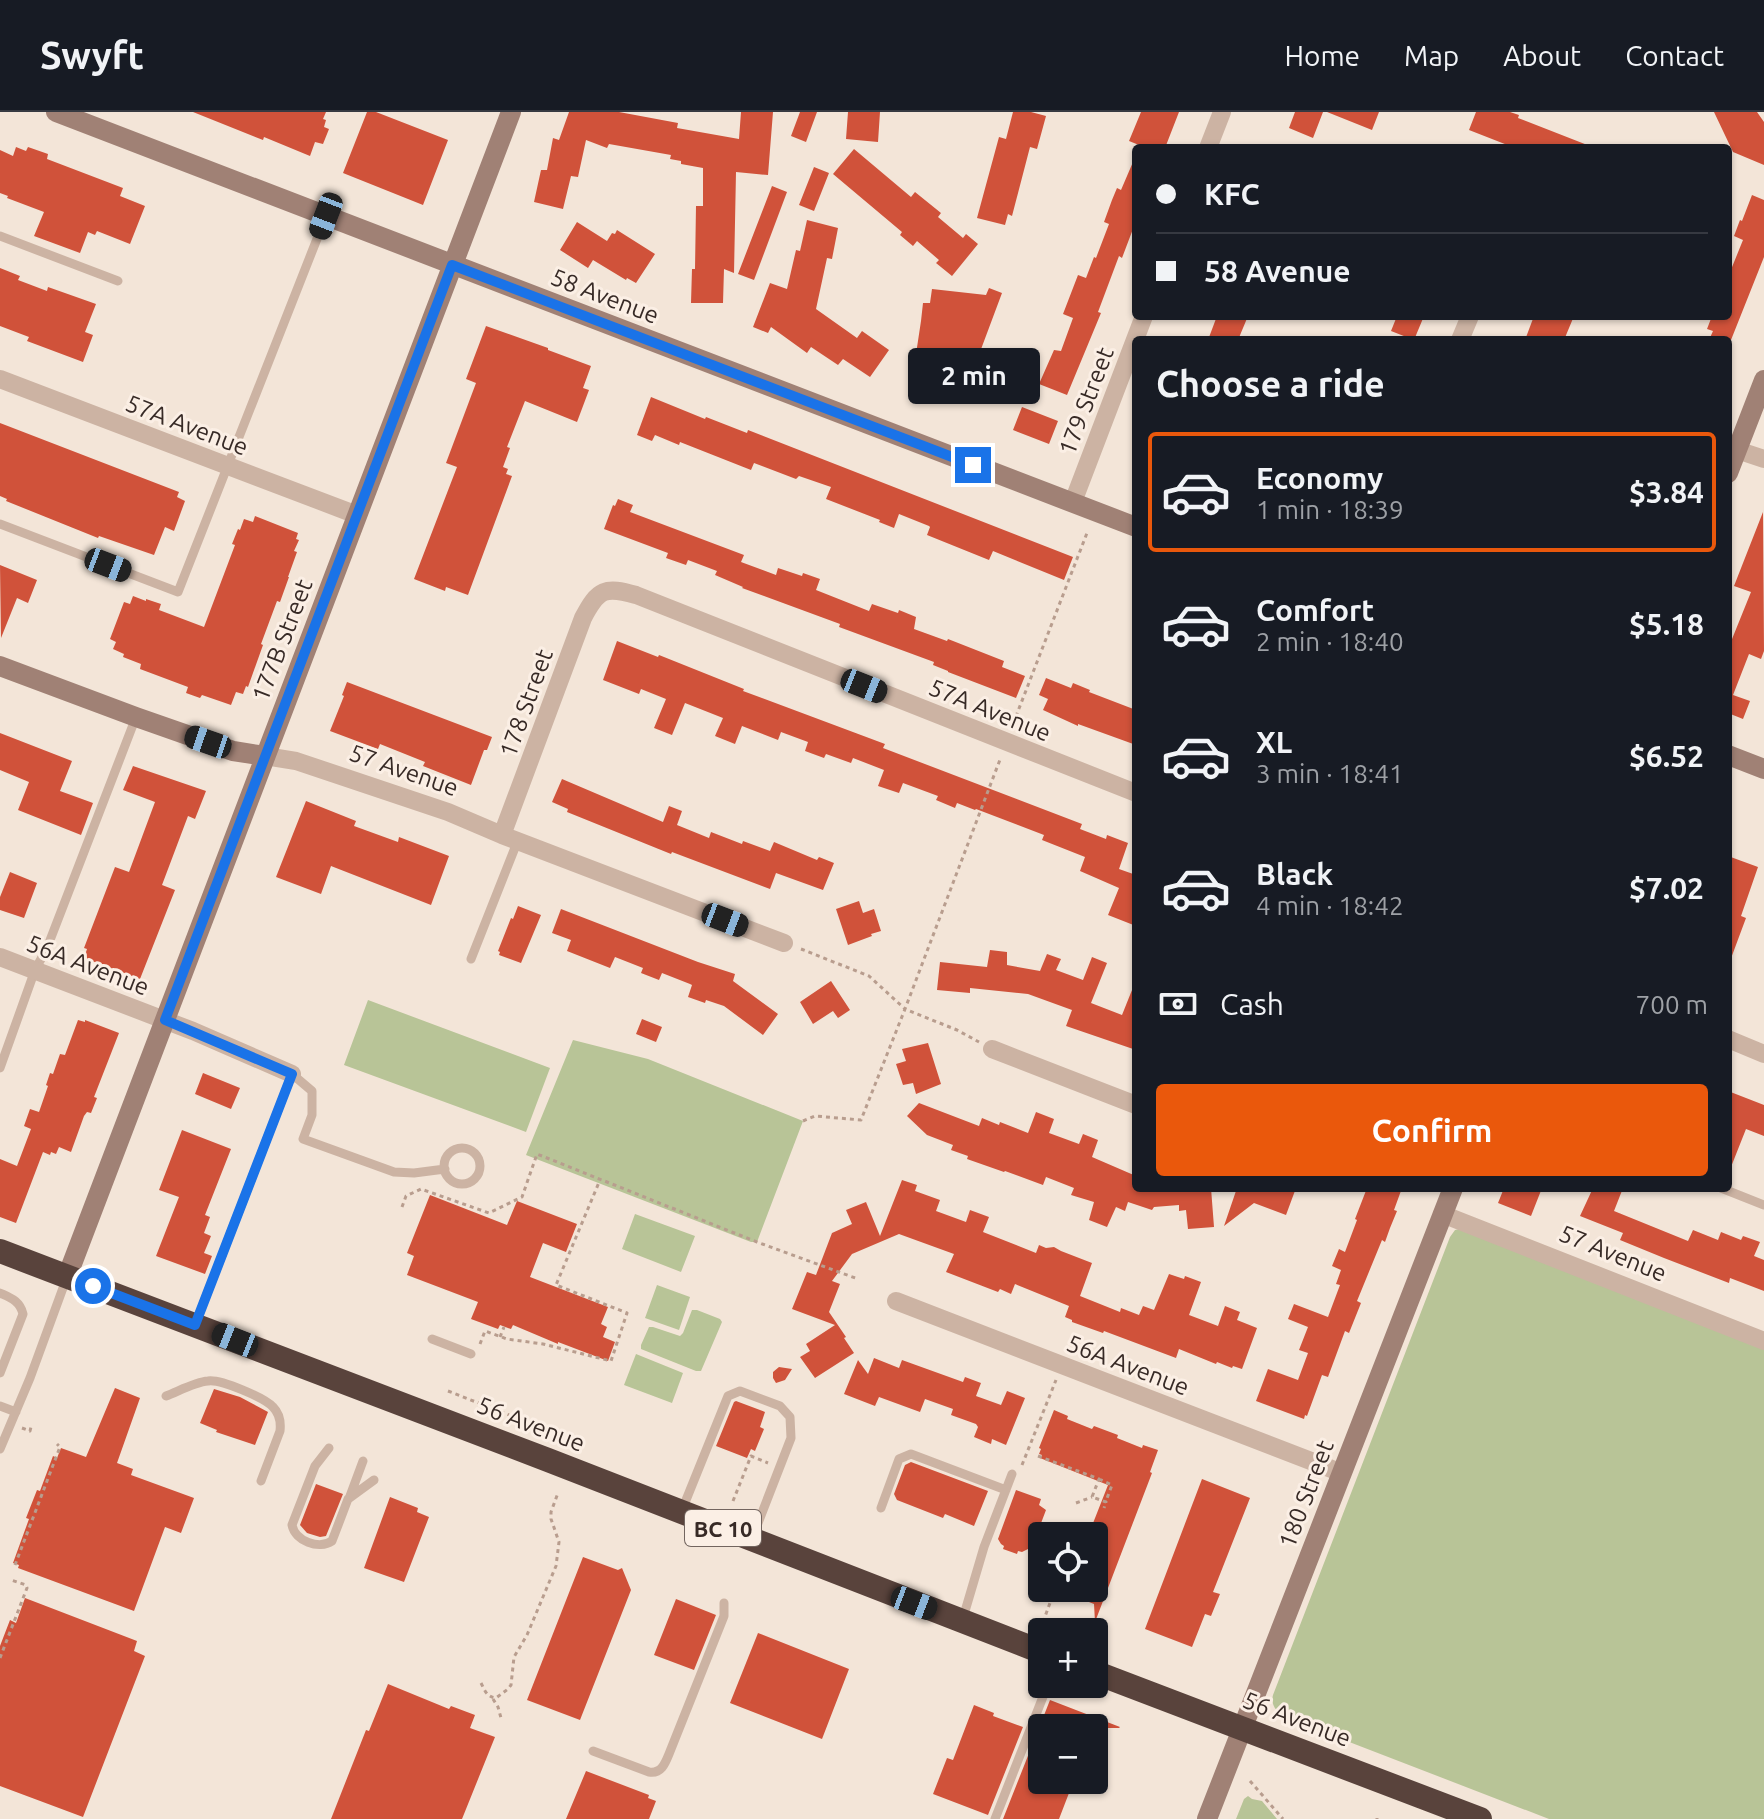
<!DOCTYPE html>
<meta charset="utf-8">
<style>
:root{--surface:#171b24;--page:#20242c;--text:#f1f3f6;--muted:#9ea1a6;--line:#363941;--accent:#ea580c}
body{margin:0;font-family:Ubuntu,sans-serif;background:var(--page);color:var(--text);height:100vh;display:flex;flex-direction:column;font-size:30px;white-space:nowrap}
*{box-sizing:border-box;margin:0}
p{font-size:26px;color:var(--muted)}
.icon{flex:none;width:44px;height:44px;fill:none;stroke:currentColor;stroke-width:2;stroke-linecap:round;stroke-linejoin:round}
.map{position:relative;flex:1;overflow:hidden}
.details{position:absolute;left:1132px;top:224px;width:600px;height:856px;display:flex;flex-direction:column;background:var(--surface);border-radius:8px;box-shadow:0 2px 6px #0004}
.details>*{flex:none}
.top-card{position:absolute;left:1132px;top:32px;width:600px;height:176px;border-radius:8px;box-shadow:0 2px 6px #0004;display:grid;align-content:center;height:176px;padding:0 24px;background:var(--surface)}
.buttons{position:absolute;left:1028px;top:1410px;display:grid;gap:16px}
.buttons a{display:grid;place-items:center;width:80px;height:80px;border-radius:8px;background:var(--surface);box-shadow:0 2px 6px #0004;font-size:40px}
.end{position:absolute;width:36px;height:36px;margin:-18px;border:10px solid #1a73e8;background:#fff;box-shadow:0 0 0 4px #fff}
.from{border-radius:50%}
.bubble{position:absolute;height:56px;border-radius:8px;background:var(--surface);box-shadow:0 2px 6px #0004;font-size:26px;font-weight:600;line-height:56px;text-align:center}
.car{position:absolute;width:24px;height:48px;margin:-24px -12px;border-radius:10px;box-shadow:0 0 6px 2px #0007;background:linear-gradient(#222 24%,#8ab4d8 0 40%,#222 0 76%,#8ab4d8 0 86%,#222 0)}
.top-card b{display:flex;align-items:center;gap:28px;height:76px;font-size:30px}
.top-card b+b{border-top:2px solid var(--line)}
.top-card i{width:20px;height:20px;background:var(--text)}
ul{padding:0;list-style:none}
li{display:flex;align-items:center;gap:24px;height:120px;margin:0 16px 12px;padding:0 8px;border:4px solid transparent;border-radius:8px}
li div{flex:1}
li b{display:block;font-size:30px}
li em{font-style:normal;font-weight:600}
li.on{border-color:var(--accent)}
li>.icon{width:72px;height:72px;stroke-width:1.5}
h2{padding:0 24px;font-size:36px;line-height:96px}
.pay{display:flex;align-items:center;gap:20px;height:88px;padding:0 24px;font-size:30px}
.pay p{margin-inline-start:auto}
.action{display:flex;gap:16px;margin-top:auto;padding:16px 24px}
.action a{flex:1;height:92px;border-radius:8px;background:var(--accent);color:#fff;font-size:32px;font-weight:600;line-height:92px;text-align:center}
header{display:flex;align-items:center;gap:48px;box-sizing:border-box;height:112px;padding:0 40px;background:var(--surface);border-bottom:2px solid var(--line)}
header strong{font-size:38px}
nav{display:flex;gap:44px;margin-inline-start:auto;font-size:28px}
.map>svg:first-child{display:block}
.green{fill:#b8c497}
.building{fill:#d0523a}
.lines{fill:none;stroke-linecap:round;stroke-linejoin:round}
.path{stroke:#b89d8e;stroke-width:3;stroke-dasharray:4 4;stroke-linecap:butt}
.lane{stroke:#ccb3a3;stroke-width:9}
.street{stroke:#ccb3a3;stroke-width:18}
.secondary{stroke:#a08175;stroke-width:20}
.highway{stroke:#59433c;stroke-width:24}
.route{stroke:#1a73e8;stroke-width:10}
.labels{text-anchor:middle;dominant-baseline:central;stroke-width:6;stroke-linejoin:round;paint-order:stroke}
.shield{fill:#fbefe5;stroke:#72655f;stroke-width:2}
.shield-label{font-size:22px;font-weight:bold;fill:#372a26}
.street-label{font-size:24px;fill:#372a26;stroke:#fbefe5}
</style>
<header>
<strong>Swyft</strong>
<nav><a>Home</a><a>Map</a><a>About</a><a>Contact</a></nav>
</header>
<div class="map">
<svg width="1764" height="1707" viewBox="0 0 1764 1707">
<rect width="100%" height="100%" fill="#f3e5d8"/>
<path class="green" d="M368 888 550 956 526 1020 344 953Z
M573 928 648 947 803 1009 757 1130H751L526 1043Z
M635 1102 695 1124 681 1160 622 1137Z
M1459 1117 1764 1235V1707H1549L1287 1606C1277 1601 1270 1593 1273 1583L1450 1125 1455 1118Z
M657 1173 690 1185 679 1218 645 1206Z
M692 1198H697L720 1207 722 1210 701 1259H696L641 1237V1233L649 1215H653L680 1224 683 1221Z
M636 1242 683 1261 672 1291 624 1273Z
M1248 1684 1252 1687 1262 1689 1277 1707H1236L1244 1687Z"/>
<path class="building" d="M193 0H326L323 7 326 8 324 15 329 17 323 32 315 30 310 44 264 25 263 28Z
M367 0H376L448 28 423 93 343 61Z
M569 0H619L678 11 677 16 739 27 741 0H773L768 63 736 60 734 161 724 157 723 191H691L692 157H695L696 94H703V56L681 52V49L670 47 671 43 609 32 607 36 586 28 578 65 571 64 563 97 534 90 541 58H547L553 26 559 28Z
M800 0H817L806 30 791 24Z
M848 0H880L878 30 846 27Z
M1013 0H1031L1046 4 1037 37 1030 35 1012 104 1008 102 1005 113 977 106 999 25 1006 27Z
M1141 0H1179L1165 36H1138L1139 33 1129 29Z
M1295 0H1323L1313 26 1289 16Z
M1327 0H1379L1372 18Z
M1476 0H1510L1519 3 1518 6 1595 36H1515L1469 18Z
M1714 0H1757L1764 10V53L1733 40Z
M16 35 26 39 28 35 48 42 47 47 123 76 120 84 145 94 130 132 97 119 95 123 88 120 80 141 34 124 44 100 7 86 8 84 0 81V38L13 44Z
M854 37 911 85 915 80 941 101 938 105 963 126 966 122 978 132 952 164 936 151 939 148 917 129 913 134 900 123 902 120 833 62Z
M1136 43V109L1122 146 1119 144 1098 200 1101 201 1067 283 1039 272 1054 238 1061 239 1073 206 1063 202 1078 163 1086 166 1094 145 1096 146 1109 112 1104 110 1112 88 1117 76 1121 78Z
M814 55 829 61 814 99 799 93Z
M772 74 787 80 754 168 738 162Z
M1752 83 1764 88V145L1729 233 1728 228H1709L1713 219 1707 217 1712 204H1728V165L1743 128 1734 124 1740 108 1742 109Z
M807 108 838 116 832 147 827 146 816 197 857 226 862 219 889 238 870 265 843 247 838 253 811 235 807 241 771 215 768 221 753 215 770 171 787 177 796 138 800 139Z
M577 110 607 129 612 121 615 122 617 118 655 142 636 171 627 166 626 168 593 148 588 156 560 138Z
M0 156 20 164 18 168 47 179 48 175 96 192 85 220 93 223 83 250 27 229 29 225 0 214Z
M989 176 1002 181 971 264 944 255 941 278 908 274 913 241 916 242 921 209 923 191H930L932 177 986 183Z
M1217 204H1248L1238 228H1208Z
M1397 204H1424L1414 228 1391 219Z
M1534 204H1574L1564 228H1525Z
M486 214 548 236V238L591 254 583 276 589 278 577 310 525 289 507 335 510 336 503 355 508 357 506 362 512 364 468 483 446 475 445 479 414 467 457 355 446 351 476 271 466 267Z
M651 285 705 307 706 305 747 321 748 318 1073 445 1064 468 993 439 989 448 927 423 930 415 929 414 899 402 894 416 879 410 880 408 826 387 831 375 799 364 796 367 754 351 751 358 680 330 679 333 655 323 652 329 637 323Z
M1022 295 1058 309 1049 332 1013 318Z
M0 311 179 380 177 385 185 389 174 419 165 415 154 443 99 424 98 426 6 389 7 387 0 384Z
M618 387 633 393 630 400 744 443 741 450 776 463 778 456 802 464 803 461 820 467 816 478 869 499 872 492 898 501 899 498 916 505 914 517 947 529 948 527 1004 549 1002 555 1025 564 1016 586 948 560V559L933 553 934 550 839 515 840 512 742 476 743 475 715 463 717 459 688 448 686 453 666 446 668 441 604 417 613 393 615 394Z
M1763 400 1764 539 1761 547 1749 542 1733 583 1750 589 1743 607 1728 601V537L1751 480 1734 474Z
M255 404 298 421 296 427 299 428 294 439 297 440 288 465H289L280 490 277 489 261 532 263 533 248 575 246 574 243 582 236 580 231 593 202 583 200 586 186 581 188 575 140 557 141 552 123 545 124 542 113 537 116 530 110 527 124 490 130 492 133 484 146 489V487L161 492 159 498 204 515 235 433 232 432 238 417 240 418 244 407 253 410Z
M0 453 37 468 28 491 17 486 1 526Z
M617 529 658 545 659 543 744 577 743 579 885 632 883 636 1082 712 1080 717 1106 727 1107 723 1128 731 1119 757 1136 763V814L1108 803 1119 776 1080 759 1085 745 1042 728 1044 723 976 697 975 698 957 691 955 696 936 688 938 684 903 671 899 681 878 674 884 658 853 646 851 651 826 642 824 646 805 639 808 630 781 620 778 628 742 614 735 632 715 624 723 606 685 591 672 623 654 616 666 587 641 577 639 582 603 568Z
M1046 566 1071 576 1073 571 1090 578 1089 580 1136 598V633L1078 612V614L1043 598 1048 587 1039 583Z
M347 570 492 625 487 638H484L471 673 423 654 425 650 380 632 378 637 330 619 344 584 342 583Z
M0 621 72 649 60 679 93 691 81 723 18 698 29 670 0 658Z
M133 654 206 679 195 707 188 704 162 773 175 778 140 867 84 846 87 837 84 836 115 755 129 760 155 690 123 678Z
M562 667 663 710 669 694 682 699 677 713 709 726 711 720 742 732 743 729 770 739 774 730 817 748 819 745 834 751 823 778 776 761 770 777 672 740 671 742 567 700 568 697 552 690Z
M306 689 356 709 354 714 398 730 399 725 449 744 431 793 331 754 321 782 276 765Z
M1728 744 1758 755 1741 804 1746 806 1730 849H1728Z
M10 760 37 771 24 806 0 798V785Z
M859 789 863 801 874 797 881 819 871 822 872 824 848 833 836 797Z
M518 794 541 803 521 851 499 843 500 840 498 839 511 806 513 807Z
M561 797 698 850 735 862 733 869 778 902 763 923 724 894 706 888 705 891 688 885 692 873 690 872 662 861 659 868 641 861 643 856 615 845 610 856 567 839 571 828 552 821Z
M990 838 1007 840V853L1040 859 1047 842 1061 847 1056 858 1083 868 1092 845 1107 851 1091 891 1122 903 1136 868V938L1066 914 1072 898 1028 882 970 876V881L937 878 940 850 987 855Z
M831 869 850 898 838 906 833 899 813 912 800 890Z
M642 907 662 915 656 930 636 922Z
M78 908 85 910V908L119 921 94 985 97 986 91 1001 87 1000 84 1004 71 1040 59 1035 56 1042 51 1040 50 1043 43 1040 16 1111 0 1105V1047L17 1054 31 1017 24 1014 30 997 39 1000 48 974 46 973 50 961 53 962 60 942 65 943Z
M928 931 941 972 916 982 913 971 903 973 896 952 906 949 902 937Z
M203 961 240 976 231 997 195 982Z
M1728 979 1764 993V1024L1746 1017 1729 1060Z
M919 991 979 1014 982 1006 999 1013 1000 1010 1028 1021 1036 1000 1054 1007 1049 1021 1079 1032 1083 1022 1098 1028 1092 1045 1136 1064V1076H1211L1214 1115 1188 1117 1186 1098 1179 1099V1093L1154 1095 1152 1098 1128 1090 1125 1099 1116 1095 1107 1115 1089 1108 1094 1090 1071 1083 1074 1076 1046 1065 1043 1073 1005 1059 1004 1060 967 1047 968 1044 951 1038 953 1033 927 1023 907 1004Z
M182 1018 231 1037 205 1103 210 1105 204 1121 211 1124 204 1141 212 1144 205 1162 156 1144 179 1085 159 1078Z
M902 1068 917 1073 915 1079 940 1088 936 1099 966 1110 970 1098 989 1105 983 1120 1036 1141 1039 1133 1046 1136 1054 1135 1061 1139 1092 1151 1080 1184 1120 1200 1121 1196 1139 1203 1143 1194 1154 1198 1169 1162 1184 1167 1185 1164 1201 1170 1189 1203 1218 1214 1225 1194 1240 1200 1237 1208 1257 1216 1242 1257 1233 1254 1232 1256 1217 1250 1216 1252 1179 1237 1176 1246 1104 1219 1103 1221 1072 1210V1208L1065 1205 1069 1194 1015 1172 1011 1182 1000 1177 998 1180 946 1160 954 1142 899 1122 852 1142 832 1169 840 1172 829 1200 846 1225 844 1226 854 1241 815 1266 800 1245 810 1239 806 1232 835 1213 792 1197 807 1160 816 1163 832 1121 852 1112 846 1098 866 1090 880 1124Z
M1237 1076H1296L1286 1103 1254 1091 1224 1114Z
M1367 1076H1402L1394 1098 1397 1099 1390 1116 1385 1130 1382 1128 1357 1189 1361 1191 1349 1221 1345 1219 1328 1265 1322 1263 1307 1304 1305 1303 1304 1307 1256 1289 1268 1257 1298 1268 1308 1241 1299 1238 1308 1215 1288 1207 1294 1192 1328 1205 1340 1173 1336 1172 1341 1158 1332 1154 1339 1137 1345 1140 1357 1108 1355 1107Z
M1504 1076H1542L1531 1104 1498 1091Z
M1593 1076H1623L1614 1099 1688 1129 1693 1118 1718 1128 1721 1120 1741 1128 1743 1124 1760 1130 1754 1144 1764 1148V1179L1730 1166 1729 1171 1664 1146 1620 1128 1623 1121 1580 1104Z
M430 1083 507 1113 517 1089 577 1112 566 1140 543 1131 530 1165 608 1195 601 1212 607 1215 603 1225 615 1230 608 1249 558 1230V1232L513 1213 511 1217 500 1213 498 1217 471 1207 478 1190 407 1163 414 1144 407 1141Z
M874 1246 899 1256 902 1248 963 1270 965 1265 981 1271 976 1284 1001 1293 1007 1279 1025 1286 1006 1333 992 1327 991 1332 974 1325 978 1315 976 1312 951 1303 953 1297 925 1287 920 1300 879 1285 875 1294 844 1282 858 1248 868 1262Z
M779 1255 792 1257 785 1268 776 1271 773 1266V1260Z
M115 1276 140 1286 117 1351 133 1357 131 1363 194 1386 181 1421 165 1415 134 1499 18 1456 19 1453 13 1451 29 1407 26 1406 37 1378 40 1379 53 1344 57 1346 61 1336 86 1345Z
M214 1277 240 1285 268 1300 255 1333 216 1320 217 1318 200 1311Z
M736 1289 765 1300 760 1315 764 1317 755 1339 751 1337 747 1346 716 1334 734 1290Z
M1054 1298 1068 1304 1067 1307 1092 1317 1094 1314 1118 1323 1117 1326 1142 1336 1143 1333 1158 1338 1150 1360 1152 1361 1095 1510 1094 1492 1056 1477 1094 1476V1424H1088L1108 1373 1040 1346 1042 1343 1039 1342 1041 1337 1039 1336Z
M911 1350 988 1379 974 1414 945 1402 943 1406 897 1388 894 1382 905 1353Z
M1202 1367 1250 1386 1213 1480 1220 1482 1211 1504 1205 1502 1192 1535 1145 1517Z
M316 1372 343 1382 326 1424 320 1425 307 1421 300 1413Z
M1016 1378 1041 1387 1039 1393 1046 1398 1032 1435 1029 1434 1028 1437 1022 1440 1018 1439 1017 1442 1003 1437 1004 1434 1001 1432 998 1427Z
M390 1385 418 1396 417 1400 429 1405 404 1470 364 1456Z
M583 1445 618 1458 622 1456 631 1478 580 1608 527 1588Z
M25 1486 137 1529 134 1539 145 1544 83 1705 0 1674V1534L10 1508 16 1511Z
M676 1487 716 1503 694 1558 654 1543Z
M758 1521 849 1557 822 1627 730 1591Z
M388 1572 449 1597 451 1594 475 1603 470 1616 495 1625 462 1707H331L366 1618 369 1619Z
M1050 1588 1120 1615 1119 1616H1039Z
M974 1593 994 1601 993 1604 1023 1615 988 1703 933 1682 947 1646 953 1648Z
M1037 1621 1042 1623V1668H1074L1059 1707H1003Z
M586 1659 649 1683 648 1686 656 1689 649 1707H566Z"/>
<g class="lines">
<path class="path" d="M1013 612 1087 421
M801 837 869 864 905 897 1001 645
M803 1009 815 1004 861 1008 905 897 957 918 979 930
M402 1095 406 1084 421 1077 489 1101 522 1085 537 1042 757 1130 858 1167
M500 1225 504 1215
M480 1232 485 1219 507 1227 543 1232 611 1249 627 1201 556 1173 600 1068
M448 1279 509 1303
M22 1316 30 1319 31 1315
M1038 1344 1099 1367 1092 1385 1106 1390 1104 1396
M1022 1353 1056 1268
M1099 1367 1112 1373 1106 1389
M733 1389 751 1344 768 1351
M1076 1391 1092 1385
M15 1453 60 1335 57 1332
M1043 1510 1054 1480 1068 1485 1071 1476
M0 1546 27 1476 26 1473 11 1468
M481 1571C485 1579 487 1585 496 1586L508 1577 511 1573 514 1545 527 1523 556 1454 559 1430 551 1407V1400L558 1381
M493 1587 498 1595 501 1606
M1250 1669 1283 1707
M1377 1707V1706"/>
<path class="lane" d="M0 124 118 169
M0 412 178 480 326 104
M471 847 518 728
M0 956 35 858 47 836 136 605
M444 1054a18 18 0 1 1 36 0a18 18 0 1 1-36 0Z
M1721 1076 1764 1093
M0 1181C11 1186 20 1189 23 1202L0 1261
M195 1213 292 962 312 979V1003L303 1027 394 1060 414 1061 445 1057
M432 1227 471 1242
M166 1284C179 1279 195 1270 208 1269 221 1267 265 1286 273 1295 280 1302 281 1310 280 1319L261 1369
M0 1294 16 1300
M329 1336 315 1354 292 1413C295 1429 319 1438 332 1429L348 1387 374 1368
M0 1337 30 1266 67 1165
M350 1384 363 1349
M881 1396 899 1347 911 1342 1006 1378
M682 1398 728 1284 740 1279 780 1294 790 1305 791 1326 753 1424
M963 1506 984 1435 1012 1362
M593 1639 649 1660C661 1662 665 1652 669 1642L724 1504V1491
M995 1707 1048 1572"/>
<path class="street" d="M1208 36 1222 0
M1460 228 1470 204
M0 267 357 403
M1737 338 1764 347
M1073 390 1144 204
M265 644 296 649 448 700 502 723 784 831
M502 723 583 506C598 477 605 474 636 483L1136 681
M0 845 193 919 292 962
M1728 927 1764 942
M992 937 1136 993
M1442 1102 1764 1229
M896 1189 1342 1361"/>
<path class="secondary" d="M56 0 1136 415
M1728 361 1764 268
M0 554 136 605 233 639 265 644
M1728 643 1764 657
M67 1165 511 0
M1207 1707 1453 1076"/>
<path class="highway" d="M0 1139 548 1348 1042 1540
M1094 1560 1480 1707"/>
</g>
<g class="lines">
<path class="route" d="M93 1174 195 1213 292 962 165 908 452 153 973 353"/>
</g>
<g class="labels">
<rect class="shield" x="685" y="1398" width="76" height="36" rx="6"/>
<g class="shield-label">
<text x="723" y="1416">BC 10</text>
</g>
<g class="street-label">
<text transform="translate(605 184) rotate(21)">58 Avenue</text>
<text transform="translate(1086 289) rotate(-69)">179 Street</text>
<text transform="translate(187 313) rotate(21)">57A Avenue</text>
<text transform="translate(282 528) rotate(-69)">177B Street</text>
<text transform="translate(526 591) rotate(-70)">178 Street</text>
<text transform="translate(990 598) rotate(22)">57A Avenue</text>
<text transform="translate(404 658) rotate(19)">57 Avenue</text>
<text transform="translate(88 853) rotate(21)">56A Avenue</text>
<text transform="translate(1613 1141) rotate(22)">57 Avenue</text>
<text transform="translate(1128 1253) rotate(21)">56A Avenue</text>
<text transform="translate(531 1312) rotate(21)">56 Avenue</text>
<text transform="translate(1306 1382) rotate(-69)">180 Street</text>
<text transform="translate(1297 1607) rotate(21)">56 Avenue</text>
</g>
</g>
</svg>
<div class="buttons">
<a><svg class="icon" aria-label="locate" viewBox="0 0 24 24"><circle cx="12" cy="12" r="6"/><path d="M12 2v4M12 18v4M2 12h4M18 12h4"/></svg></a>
<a>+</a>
<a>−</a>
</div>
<i class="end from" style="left:93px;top:1174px"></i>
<i class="end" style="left:973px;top:353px"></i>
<div class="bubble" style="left:908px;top:236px;width:132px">2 min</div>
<i class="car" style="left:326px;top:104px;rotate:201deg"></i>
<i class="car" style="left:108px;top:453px;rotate:111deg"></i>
<i class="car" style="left:864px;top:574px;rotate:112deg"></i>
<i class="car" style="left:208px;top:630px;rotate:289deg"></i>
<i class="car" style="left:725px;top:808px;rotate:111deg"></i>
<i class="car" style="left:235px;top:1228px;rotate:292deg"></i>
<i class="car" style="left:914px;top:1491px;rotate:111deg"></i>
<div class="top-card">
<b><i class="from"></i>KFC</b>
<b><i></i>58 Avenue</b>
</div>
<section class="details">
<h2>Choose a ride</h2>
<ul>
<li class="on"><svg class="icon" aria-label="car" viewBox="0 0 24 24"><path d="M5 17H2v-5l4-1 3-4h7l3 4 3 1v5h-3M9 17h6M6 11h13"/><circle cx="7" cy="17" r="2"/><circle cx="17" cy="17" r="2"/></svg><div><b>Economy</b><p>1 min · 18:39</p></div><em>$3.84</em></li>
<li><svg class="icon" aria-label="car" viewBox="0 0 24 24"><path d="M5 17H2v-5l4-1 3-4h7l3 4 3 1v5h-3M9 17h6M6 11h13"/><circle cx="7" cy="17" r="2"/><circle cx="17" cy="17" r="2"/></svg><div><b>Comfort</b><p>2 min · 18:40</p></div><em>$5.18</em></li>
<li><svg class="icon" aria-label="car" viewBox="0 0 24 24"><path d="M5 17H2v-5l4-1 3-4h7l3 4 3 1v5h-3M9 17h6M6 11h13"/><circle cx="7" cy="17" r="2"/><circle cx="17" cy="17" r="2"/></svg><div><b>XL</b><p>3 min · 18:41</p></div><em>$6.52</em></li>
<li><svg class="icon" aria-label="car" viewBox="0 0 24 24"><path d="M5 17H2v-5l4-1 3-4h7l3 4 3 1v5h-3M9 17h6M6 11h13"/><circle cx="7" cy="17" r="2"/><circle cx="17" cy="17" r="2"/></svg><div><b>Black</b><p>4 min · 18:42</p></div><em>$7.02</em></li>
</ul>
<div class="pay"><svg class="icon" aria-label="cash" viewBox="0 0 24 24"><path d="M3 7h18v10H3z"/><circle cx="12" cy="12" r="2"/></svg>Cash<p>700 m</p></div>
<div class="action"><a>Confirm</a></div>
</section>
</div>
